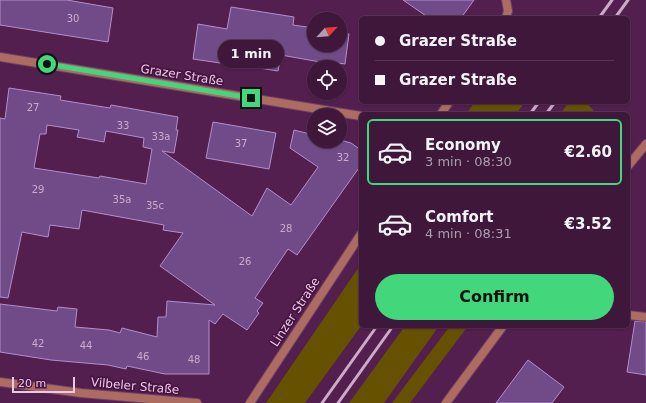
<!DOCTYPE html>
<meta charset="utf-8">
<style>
:root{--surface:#3e173a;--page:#492445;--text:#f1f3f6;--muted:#ad9faf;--line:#573654;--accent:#42d77b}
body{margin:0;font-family:"DejaVu Sans",sans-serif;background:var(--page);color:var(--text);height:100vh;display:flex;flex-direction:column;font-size:15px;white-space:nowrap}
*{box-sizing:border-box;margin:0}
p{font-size:13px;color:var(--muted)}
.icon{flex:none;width:22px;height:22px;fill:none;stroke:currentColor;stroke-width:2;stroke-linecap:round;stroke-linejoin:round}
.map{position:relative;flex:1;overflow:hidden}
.side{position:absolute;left:359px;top:112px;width:271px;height:216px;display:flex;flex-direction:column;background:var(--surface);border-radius:6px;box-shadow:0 1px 3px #0004,0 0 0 1px var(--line)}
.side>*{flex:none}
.top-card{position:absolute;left:359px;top:16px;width:271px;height:88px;border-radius:6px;box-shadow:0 1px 3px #0004,0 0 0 1px var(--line);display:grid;align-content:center;height:88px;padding:0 16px;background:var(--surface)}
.needle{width:26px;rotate:64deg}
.tools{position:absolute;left:307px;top:12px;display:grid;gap:8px}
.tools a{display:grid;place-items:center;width:40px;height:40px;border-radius:50%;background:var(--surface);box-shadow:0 1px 3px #0004,0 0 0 1px var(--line);font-size:20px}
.scale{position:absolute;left:12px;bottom:10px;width:63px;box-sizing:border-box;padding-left:4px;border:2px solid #eac9e4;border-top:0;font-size:11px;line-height:14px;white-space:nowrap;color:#eac9e4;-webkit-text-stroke:3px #481443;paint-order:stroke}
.end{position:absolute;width:18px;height:18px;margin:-9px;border:5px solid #42d77b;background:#111;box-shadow:0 0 0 2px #111}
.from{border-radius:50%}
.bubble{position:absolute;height:28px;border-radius:14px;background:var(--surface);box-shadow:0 1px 3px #0004,0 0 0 1px var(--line);font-size:13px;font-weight:700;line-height:28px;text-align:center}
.top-card b{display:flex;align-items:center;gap:14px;height:38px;font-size:15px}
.top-card b+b{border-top:1px solid var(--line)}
.top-card i{width:10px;height:10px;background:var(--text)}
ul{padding:7px 0 0;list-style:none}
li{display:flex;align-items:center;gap:12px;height:66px;margin:0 8px 6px;padding:0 8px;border:2px solid transparent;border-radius:6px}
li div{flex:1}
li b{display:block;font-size:15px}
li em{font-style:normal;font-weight:700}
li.on{border-color:var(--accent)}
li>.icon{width:36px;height:36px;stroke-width:1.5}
.primary-button{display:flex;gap:8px;margin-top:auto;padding:8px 16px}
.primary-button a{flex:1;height:46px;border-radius:24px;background:var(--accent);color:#111;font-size:16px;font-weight:700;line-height:46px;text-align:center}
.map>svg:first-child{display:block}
.green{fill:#665100}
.building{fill:#714b87;stroke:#b48dcd;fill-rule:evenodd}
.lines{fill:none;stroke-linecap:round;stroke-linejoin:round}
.lane-casing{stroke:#6e3e69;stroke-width:10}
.street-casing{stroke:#6e3e69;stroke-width:10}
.lane{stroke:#ac6d60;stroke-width:8}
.street{stroke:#ac6d60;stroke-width:8}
.rail{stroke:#ceaac9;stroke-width:3}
.route{stroke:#42d77b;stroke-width:5}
.labels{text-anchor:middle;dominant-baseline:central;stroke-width:3.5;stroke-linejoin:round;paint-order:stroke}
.number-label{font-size:10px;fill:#ccaacd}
.street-label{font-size:12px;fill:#eac9e4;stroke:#481443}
</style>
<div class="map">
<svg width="646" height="403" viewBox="0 0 646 403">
<rect width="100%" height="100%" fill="#531f4e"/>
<path class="green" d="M475 102H525L516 114H466Z
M569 102H586L593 110V114H560Z
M361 264V326L305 403H266Z
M405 326H439L384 403H349Z
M450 326H468L410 403H392Z"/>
<path class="building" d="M0 0H67L113 8 108 42 0 25Z
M403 0H474L461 18H429Z
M231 7 294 17 293 25 314 28V45H340V33L349 34 345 64 338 63 337 65 281 55 278 71 220 62V63L193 59 198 24 227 29Z
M9 88 61 96 60 100 110 108 111 105 178 117 176 130H178L174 153 162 151 252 216 267 188 291 205 318 167 290 148 294 130 314 135V141L340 140 351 143 361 150V165L297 255 288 249 255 298 263 303 257 311 259 313 247 330 223 314 215 324 209 320V374H165L127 366 126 369 108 365 51 360 0 352V304L57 311 58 307 77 309 75 327 109 330 120 333 122 328 157 337 158 317H166L167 301 215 305 160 266 183 233 163 230 164 225 82 210 79 229 50 225 48 237 22 232 8 298 0 297V118L5 119ZM47 125 79 130 77 137 104 142 106 131 144 138 143 147 152 149 146 184 100 176 99 178 34 168 40 134H46Z
M213 122 276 133 269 169 206 158Z
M635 321 646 322V375L627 372Z
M528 360 564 387 552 403H496Z"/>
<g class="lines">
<g class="lane-casing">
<path id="lane" d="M628 166 646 144"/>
</g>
<g class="street-casing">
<path id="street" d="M506 18 508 11 506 0
M0 57 361 116
M441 114 449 102
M628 315 646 317
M0 382 81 393 197 403
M250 403 361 234
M446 403 503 326"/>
</g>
<use href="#lane" class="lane"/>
<use href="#street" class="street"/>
<path class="rail" d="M599 18 612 0
M615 18 628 0
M530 114 539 102
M546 114 555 102
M322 403 377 326
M338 403 393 326"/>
</g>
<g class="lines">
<path class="route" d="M47 64 251 98"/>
</g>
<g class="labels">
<g class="number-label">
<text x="73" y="18">30</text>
<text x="33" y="107">27</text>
<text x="123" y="125">33</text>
<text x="161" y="136">33a</text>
<text x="241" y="143">37</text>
<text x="343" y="157">32</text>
<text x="38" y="189">29</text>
<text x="122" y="199">35a</text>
<text x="155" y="205">35c</text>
<text x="286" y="228">28</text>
<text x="245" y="261">26</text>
<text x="38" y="343">42</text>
<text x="86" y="345">44</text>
<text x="143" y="356">46</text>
<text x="194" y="359">48</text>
</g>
<g class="street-label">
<text transform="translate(182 75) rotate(9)">Grazer Straße</text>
<text transform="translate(295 312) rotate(-57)">Linzer Straße</text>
<text transform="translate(135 386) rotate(5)">Vilbeler Straße</text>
</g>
</g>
</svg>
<div class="tools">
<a><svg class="needle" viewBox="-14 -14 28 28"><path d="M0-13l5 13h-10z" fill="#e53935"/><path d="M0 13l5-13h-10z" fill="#ad9faf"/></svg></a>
<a><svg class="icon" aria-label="locate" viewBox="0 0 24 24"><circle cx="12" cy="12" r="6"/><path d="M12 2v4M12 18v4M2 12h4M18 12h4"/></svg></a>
<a><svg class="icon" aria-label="layers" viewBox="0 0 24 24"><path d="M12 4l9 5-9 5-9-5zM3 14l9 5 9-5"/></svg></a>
</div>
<div class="scale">20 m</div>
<i class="end from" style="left:47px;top:64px"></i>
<i class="end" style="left:251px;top:98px"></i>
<div class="bubble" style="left:218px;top:40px;width:66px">1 min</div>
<div class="top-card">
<b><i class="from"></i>Grazer Straße</b>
<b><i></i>Grazer Straße</b>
</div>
<section class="side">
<ul>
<li class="on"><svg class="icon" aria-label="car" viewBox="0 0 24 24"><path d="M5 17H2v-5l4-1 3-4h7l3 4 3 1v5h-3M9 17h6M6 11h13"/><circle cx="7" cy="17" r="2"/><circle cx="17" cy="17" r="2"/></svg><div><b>Economy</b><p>3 min · 08:30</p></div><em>€2.60</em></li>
<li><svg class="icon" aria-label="car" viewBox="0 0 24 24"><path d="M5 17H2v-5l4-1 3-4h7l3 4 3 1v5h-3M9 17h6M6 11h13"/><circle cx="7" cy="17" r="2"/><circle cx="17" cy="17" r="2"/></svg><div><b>Comfort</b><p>4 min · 08:31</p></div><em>€3.52</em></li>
</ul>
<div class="primary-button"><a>Confirm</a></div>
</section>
</div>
